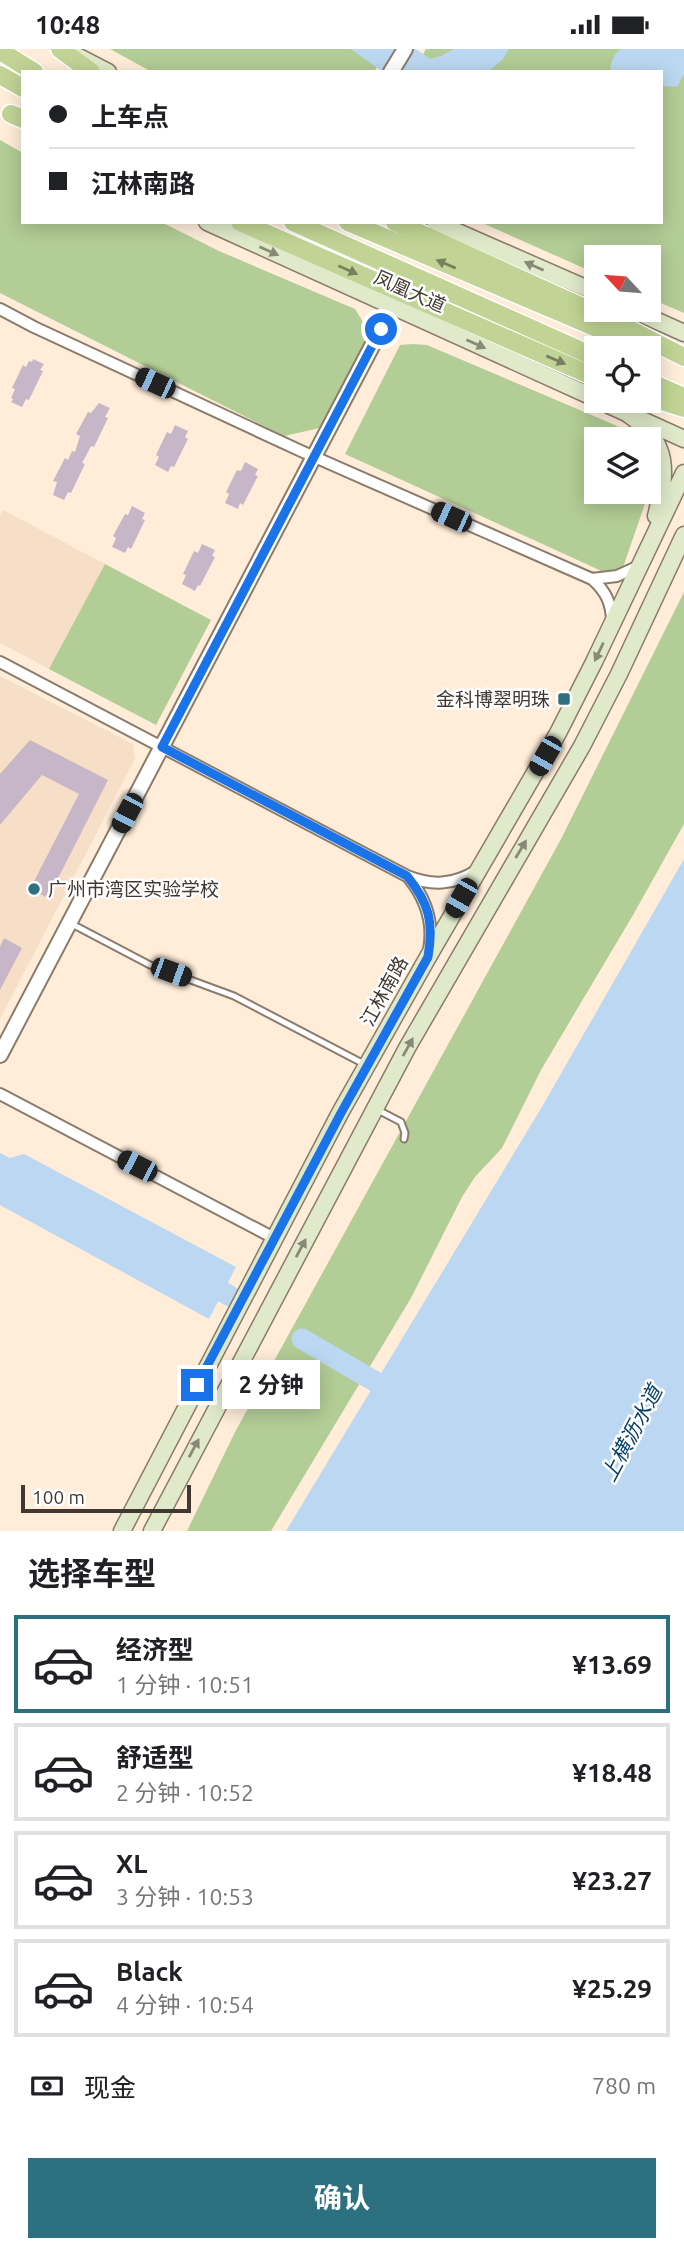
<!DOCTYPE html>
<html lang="zh">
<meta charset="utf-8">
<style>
:root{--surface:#fff;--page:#f2f2f2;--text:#202124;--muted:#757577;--line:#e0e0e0;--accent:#2d7181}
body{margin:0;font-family:Ubuntu,"Noto Sans SC",sans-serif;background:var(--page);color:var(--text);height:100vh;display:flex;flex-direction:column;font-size:26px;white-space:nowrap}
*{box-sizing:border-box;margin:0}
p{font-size:23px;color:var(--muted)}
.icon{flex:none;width:38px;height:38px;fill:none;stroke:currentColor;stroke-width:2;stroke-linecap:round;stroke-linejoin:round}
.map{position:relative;height:1482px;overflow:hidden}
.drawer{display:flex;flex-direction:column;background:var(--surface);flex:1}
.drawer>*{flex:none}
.hud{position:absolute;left:21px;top:21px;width:642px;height:154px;border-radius:0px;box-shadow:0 4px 18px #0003;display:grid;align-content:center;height:154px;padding:0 28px;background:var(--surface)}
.needle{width:46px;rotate:296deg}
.fabs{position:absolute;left:584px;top:196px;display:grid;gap:14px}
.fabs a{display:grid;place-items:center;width:77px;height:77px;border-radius:0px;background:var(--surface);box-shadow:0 4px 18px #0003;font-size:35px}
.scale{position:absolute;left:21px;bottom:18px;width:170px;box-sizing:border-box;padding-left:7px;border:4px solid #403931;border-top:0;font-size:19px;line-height:24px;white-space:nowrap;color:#403931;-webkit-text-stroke:5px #fff;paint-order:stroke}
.end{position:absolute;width:32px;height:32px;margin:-16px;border:9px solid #1a73e8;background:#fff;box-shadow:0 0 0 4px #fff}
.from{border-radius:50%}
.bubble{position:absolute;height:49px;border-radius:0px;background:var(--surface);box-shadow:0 4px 18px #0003;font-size:23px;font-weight:700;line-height:49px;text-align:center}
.car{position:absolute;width:21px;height:42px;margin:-21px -10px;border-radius:9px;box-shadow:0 0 5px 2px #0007;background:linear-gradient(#222 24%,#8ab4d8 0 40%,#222 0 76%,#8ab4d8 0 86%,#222 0)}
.hud b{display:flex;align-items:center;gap:24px;height:66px;font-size:26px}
.hud b+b{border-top:2px solid var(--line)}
.hud i{width:18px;height:18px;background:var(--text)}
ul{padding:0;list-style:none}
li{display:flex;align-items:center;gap:21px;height:98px;margin:0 14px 10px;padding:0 14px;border:4px solid var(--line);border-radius:0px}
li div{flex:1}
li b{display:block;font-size:26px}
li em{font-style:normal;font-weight:700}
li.selected{border-color:var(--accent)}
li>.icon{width:63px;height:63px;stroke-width:1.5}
h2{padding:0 28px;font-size:32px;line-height:84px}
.pay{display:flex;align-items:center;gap:18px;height:77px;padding:0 28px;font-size:26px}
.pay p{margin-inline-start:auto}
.primary-button{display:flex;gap:14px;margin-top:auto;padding:14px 28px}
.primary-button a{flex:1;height:80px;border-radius:0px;background:var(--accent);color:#fff;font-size:28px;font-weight:700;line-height:80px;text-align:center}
.status{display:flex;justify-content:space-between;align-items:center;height:49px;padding:0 35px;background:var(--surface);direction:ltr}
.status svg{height:19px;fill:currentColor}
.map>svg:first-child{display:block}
.built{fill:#f6dfc6}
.green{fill:#b3cd96}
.water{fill:#bbd7f1}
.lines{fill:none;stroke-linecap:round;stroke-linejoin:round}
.river{stroke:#bbd7f1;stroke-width:21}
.building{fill:#c7b6c8}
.service-casing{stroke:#8b7b6a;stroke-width:9}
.minor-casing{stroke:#8b7b6a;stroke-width:14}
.tertiary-casing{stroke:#8b7b6a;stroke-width:18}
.secondary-casing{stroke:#8b7b6a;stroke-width:19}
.primary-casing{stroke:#fff;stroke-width:21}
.service{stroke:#fff;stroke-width:5}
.minor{stroke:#fff;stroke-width:10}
.tertiary{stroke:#fff;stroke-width:14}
.secondary{stroke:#e0eaca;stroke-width:16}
.primary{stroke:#c1d495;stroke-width:18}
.oneway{fill:#888976}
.oneway2{fill:#7a7f5e}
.route{stroke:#1a73e8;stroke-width:9}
.poi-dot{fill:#2d7181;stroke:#fff;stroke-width:2.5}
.labels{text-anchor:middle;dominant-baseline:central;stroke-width:5;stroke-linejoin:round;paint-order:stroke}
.street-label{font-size:19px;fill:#403931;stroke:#fff}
.poi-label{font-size:19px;fill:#403931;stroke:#fff;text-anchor:end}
.water-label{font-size:21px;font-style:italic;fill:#064069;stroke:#fff}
</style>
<div class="status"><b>10:48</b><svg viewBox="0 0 49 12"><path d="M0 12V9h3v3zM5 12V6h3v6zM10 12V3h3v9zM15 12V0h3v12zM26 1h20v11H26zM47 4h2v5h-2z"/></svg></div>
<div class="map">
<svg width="684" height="1482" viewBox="0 0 684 1482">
<rect width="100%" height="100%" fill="#ffedda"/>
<path class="built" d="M3 461 105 515 49 620 0 594V466Z
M0 627 133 695 135 710 0 970Z"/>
<path class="green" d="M110 0H388L374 23H152Z
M426 0H684V264L649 249V208H597V225L480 173H662V23H413Z
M0 91 23 104V173H161L219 202 355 260 365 276V295L320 379 284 387 0 244Z
M413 295 427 296 615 376 635 390H597V443H649L619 530 345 405 400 296Z
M105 515 211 571 156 676 49 620Z
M684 543V775L633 866 541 1021 502 1099 475 1128 462 1148 411 1249 271 1482H187L235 1383 561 790Z"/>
<path class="water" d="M351 0H416L430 10 441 7 454 0H509L502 11 488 23H383Z
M621 0H684V25L677 38 662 37V23H611C609 15 614 5 621 0Z
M684 810V1482H286L543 1056Z
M0 1104 10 1109 24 1105 236 1218 209 1270 0 1156Z"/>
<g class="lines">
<path class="river" d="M199 1229 230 1247
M302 1290 400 1347"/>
</g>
<path class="building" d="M33 310 44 315 40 321 43 322 29 351 26 350 22 358 11 353 13 350 11 349 15 340 12 339 23 316 26 318 29 312 32 313Z
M99 354 110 359 105 368 108 369 94 398 91 397 87 405 82 414 85 415 71 444 68 443 64 451 53 446 57 433 53 432 65 409 68 411 72 402 75 403 80 387 76 385 88 363 91 364Z
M175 376 188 382 185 388 188 390 174 418 171 417 168 423 155 416 159 408 156 406 167 383 171 385Z
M245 413 258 420 255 426 258 427 243 456 240 454 238 460 225 454 229 445 226 443 237 421 241 422Z
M132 457 145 464 142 470 145 471 131 500 128 498 125 504 112 498 116 489 113 487 125 465 128 466Z
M202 495 215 501 212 507 215 508 200 537 198 536 195 542 182 535 186 526 183 525 194 502 198 504Z
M30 691 108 731 48 849 30 840 79 745 42 726 0 776V725Z
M4 889 22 899 0 941V898Z"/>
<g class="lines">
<g class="service-casing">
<path id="service" d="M70 874 150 916 234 947 364 1015
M378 1061 401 1073 405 1084 404 1090"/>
</g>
<g class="minor-casing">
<path id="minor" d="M0 260 34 278 301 402 592 530C606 542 612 555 612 573
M592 530 617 527 639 517
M0 613 407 827C432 837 453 836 476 822
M409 829C426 850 434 874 429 901
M0 1045 274 1189"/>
</g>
<g class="tertiary-casing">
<path id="tertiary" d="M391 23 405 0
M0 1006 393 257"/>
</g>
<g class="secondary-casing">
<path id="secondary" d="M79 8 108 23
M207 173 597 350
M435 173 597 244
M633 261 684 284
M600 352 684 390
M628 365C670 393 667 423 656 467
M122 1482 340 1064 428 908 558 684 594 613 684 424
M152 1482 407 999 582 697 619 625 684 486"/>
</g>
<g class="primary-casing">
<path id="primary" d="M60 0 91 23
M0 2 34 23
M0 26 23 39
M11 65 23 70
M240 173 597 329
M293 173 597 309
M348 173 644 299
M395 173 613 272 684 308
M649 333 684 348
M649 348 684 359"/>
</g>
<use href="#service" class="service"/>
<use href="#minor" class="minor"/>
<use href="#tertiary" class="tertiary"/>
<use href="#secondary" class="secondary"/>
<use href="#primary" class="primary"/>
</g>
<defs><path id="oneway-solid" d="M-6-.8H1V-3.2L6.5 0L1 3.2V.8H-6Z" transform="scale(1.75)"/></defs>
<g class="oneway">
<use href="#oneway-solid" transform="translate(269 202) rotate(24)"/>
<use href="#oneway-solid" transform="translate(534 217) rotate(-156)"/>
<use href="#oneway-solid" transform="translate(476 295) rotate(24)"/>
<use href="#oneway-solid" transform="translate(599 603) rotate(115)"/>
<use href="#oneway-solid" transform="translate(521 800) rotate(-59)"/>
<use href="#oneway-solid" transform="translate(408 998) rotate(-61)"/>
<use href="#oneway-solid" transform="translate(301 1199) rotate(-62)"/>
<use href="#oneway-solid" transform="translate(194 1399) rotate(-62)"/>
</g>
<g class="oneway2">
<use href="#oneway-solid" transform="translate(446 215) rotate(-157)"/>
<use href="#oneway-solid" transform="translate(348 221) rotate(24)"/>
<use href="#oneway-solid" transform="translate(556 311) rotate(23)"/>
</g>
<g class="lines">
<path class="route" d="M197 1336 341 1064 428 908C434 873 429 854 407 827L162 698 381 280"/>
</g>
<g class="poi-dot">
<rect x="557" y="643" width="14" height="14" rx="3.5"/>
<circle cx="34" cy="840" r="7"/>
</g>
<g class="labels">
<g class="street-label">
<text transform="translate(410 242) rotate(24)">凤凰大道</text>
<text transform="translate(384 942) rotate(-61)">江林南路</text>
</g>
<g class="poi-label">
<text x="550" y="650">金科博翠明珠</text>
<text x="48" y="840" text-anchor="start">广州市湾区实验学校</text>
</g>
<g class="water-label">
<text transform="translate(631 1384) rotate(-62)">上横沥水道</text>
</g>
</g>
</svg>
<div class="fabs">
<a><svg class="needle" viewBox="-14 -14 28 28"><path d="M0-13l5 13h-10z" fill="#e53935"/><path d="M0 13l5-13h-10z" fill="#757577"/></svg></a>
<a><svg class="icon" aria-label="locate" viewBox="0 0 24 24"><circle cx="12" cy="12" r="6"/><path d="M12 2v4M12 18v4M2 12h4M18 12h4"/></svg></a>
<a><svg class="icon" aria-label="layers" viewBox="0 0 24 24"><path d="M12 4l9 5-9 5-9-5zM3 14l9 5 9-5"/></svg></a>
</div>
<div class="scale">100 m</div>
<i class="end from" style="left:381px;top:280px"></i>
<i class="end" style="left:197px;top:1336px"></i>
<div class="bubble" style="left:222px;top:1311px;width:98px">2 分钟</div>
<i class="car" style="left:155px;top:334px;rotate:295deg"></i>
<i class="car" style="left:451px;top:468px;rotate:294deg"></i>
<i class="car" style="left:545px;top:707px;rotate:210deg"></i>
<i class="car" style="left:127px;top:764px;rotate:208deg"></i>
<i class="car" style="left:461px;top:849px;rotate:210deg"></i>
<i class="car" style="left:171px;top:923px;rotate:110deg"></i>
<i class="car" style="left:137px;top:1117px;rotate:297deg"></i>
<div class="hud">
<b><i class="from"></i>上车点</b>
<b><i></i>江林南路</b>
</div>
</div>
<section class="drawer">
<h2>选择车型</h2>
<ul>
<li class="selected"><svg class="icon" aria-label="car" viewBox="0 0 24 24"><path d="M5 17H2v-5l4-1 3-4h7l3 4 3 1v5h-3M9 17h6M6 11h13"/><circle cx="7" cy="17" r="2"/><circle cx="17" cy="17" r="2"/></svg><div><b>经济型</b><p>1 分钟 · 10:51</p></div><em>¥13.69</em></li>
<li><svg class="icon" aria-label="car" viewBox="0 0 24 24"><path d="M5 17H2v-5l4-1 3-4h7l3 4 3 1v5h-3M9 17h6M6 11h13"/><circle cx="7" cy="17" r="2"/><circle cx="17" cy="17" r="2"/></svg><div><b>舒适型</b><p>2 分钟 · 10:52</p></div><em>¥18.48</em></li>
<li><svg class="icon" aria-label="car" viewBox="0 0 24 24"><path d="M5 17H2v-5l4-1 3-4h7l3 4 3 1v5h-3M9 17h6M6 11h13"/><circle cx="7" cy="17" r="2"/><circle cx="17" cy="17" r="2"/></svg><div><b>XL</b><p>3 分钟 · 10:53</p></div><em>¥23.27</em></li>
<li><svg class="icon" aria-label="car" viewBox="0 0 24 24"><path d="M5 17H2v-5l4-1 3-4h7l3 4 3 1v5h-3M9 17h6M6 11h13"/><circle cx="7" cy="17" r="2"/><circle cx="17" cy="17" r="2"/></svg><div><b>Black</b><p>4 分钟 · 10:54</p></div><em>¥25.29</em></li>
</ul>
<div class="pay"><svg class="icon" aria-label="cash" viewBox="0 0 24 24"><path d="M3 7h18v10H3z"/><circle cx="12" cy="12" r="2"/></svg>现金<p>780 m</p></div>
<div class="primary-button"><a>确认</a></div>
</section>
